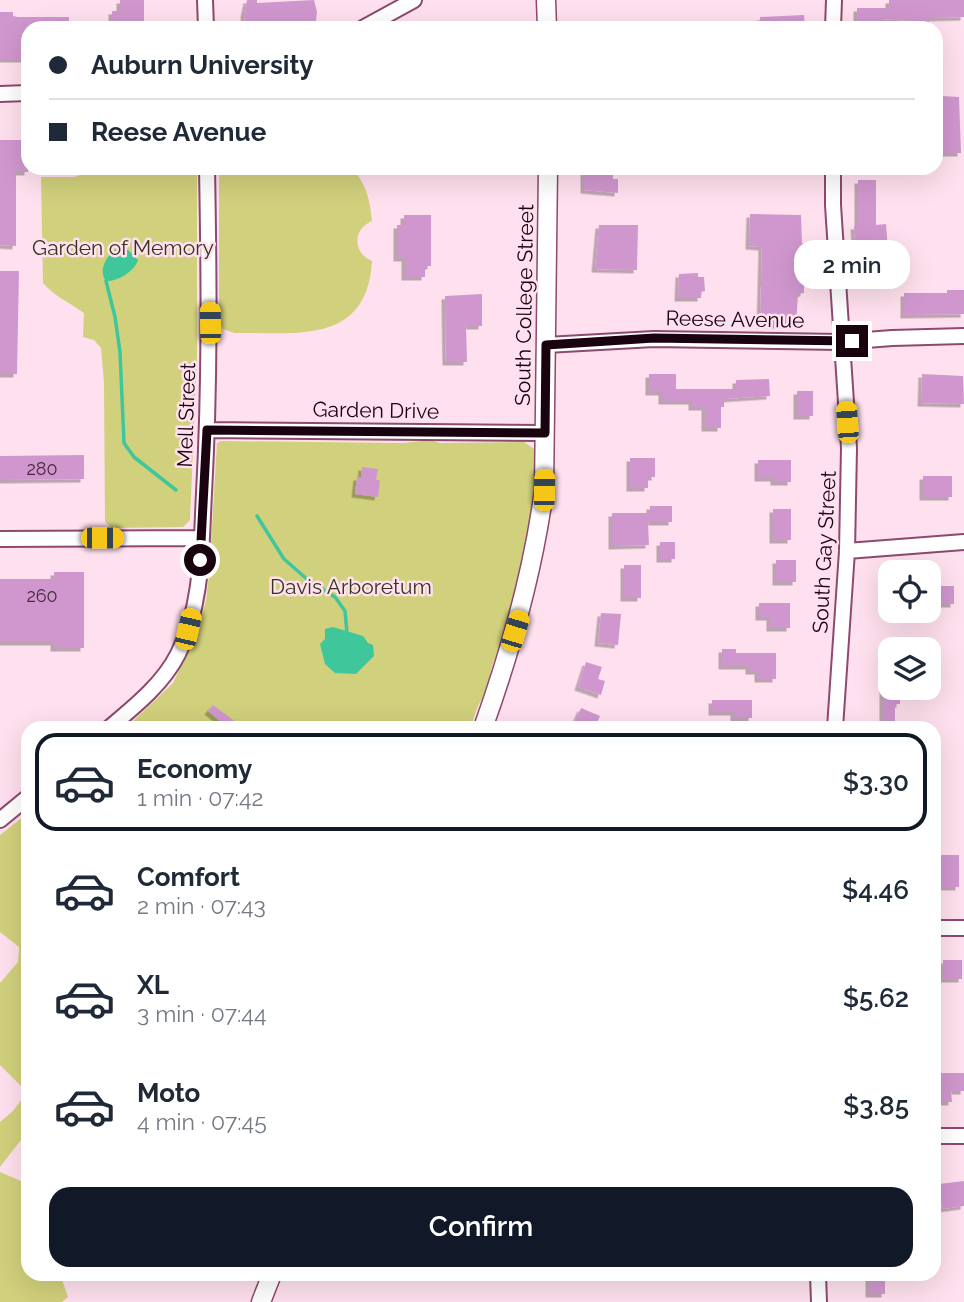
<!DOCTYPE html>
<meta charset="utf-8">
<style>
:root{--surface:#fff;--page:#f2f2f3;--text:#1f2937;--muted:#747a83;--line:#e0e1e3;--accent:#111827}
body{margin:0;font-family:Raleway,sans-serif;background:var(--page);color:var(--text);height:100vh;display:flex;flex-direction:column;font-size:26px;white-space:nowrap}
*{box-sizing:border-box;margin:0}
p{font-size:23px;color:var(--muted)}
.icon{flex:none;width:38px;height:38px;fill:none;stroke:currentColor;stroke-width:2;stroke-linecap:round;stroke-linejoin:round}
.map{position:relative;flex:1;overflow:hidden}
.drawer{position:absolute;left:21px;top:721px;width:920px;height:560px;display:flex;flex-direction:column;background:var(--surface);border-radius:21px;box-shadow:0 7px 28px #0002}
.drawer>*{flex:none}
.hud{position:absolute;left:21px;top:21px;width:922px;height:154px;border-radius:21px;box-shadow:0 7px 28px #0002;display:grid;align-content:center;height:154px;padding:0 28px;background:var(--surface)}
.controls{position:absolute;left:878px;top:560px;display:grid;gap:14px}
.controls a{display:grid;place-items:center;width:63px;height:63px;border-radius:14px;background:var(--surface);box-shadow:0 7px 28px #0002;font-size:35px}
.end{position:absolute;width:32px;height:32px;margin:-16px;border:9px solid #19030f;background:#fff;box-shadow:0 0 0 4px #fff}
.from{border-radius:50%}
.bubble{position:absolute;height:49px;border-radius:21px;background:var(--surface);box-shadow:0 7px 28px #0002;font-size:23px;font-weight:600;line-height:49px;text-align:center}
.car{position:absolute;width:21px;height:42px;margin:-21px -10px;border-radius:9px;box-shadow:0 0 5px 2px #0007;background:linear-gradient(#f5c518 24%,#345 0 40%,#f5c518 0 76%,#345 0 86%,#f5c518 0)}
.hud b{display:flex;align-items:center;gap:24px;height:66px;font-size:26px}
.hud b+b{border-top:2px solid var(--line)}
.hud i{width:18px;height:18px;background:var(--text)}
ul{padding:12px 0 0;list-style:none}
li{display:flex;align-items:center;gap:21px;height:98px;margin:0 14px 10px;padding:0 14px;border:4px solid transparent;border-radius:21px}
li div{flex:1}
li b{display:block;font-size:26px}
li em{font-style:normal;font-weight:600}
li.selected{border-color:var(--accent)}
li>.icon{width:63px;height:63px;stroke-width:1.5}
.button{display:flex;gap:14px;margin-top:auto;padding:14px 28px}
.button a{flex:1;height:80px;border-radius:21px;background:var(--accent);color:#fff;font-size:28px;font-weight:600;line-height:80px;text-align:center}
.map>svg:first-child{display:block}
.green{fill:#d1d07c}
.water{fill:#3fc69b}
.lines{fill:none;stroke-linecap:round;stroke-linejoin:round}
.stream{stroke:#3fc69b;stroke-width:3.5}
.building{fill:#d097ce;filter:url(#shadow)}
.minor-casing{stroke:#8c4a6e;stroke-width:18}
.major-casing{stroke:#8c4a6e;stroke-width:21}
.minor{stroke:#fff;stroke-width:14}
.major{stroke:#fff;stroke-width:18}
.route{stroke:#19030f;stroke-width:9}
.labels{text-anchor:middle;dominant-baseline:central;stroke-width:5;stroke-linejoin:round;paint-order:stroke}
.number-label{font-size:18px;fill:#47283f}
.park-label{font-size:21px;fill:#35351d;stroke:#ffe0ee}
.street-label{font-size:21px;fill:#19030f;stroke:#ffe0ee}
</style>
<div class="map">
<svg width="964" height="1302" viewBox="0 0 964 1302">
<defs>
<filter id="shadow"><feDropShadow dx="-3.5" dy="3.5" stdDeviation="0" flood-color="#0004"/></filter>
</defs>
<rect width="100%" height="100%" fill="#ffe0ee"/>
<path class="green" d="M87 168H197V356L190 520 183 527 112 528 105 522 104 382 101 348 94 340 83 337 84 313C69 302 55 297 43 283L41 177H74L87 173Z
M219 168H352C366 184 370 199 372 221 352 229 353 253 372 261 367 346 295 332 234 333L223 329 219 321Z
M430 440 440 443 524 442 534 449C538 508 519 567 508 625 504 641 495 656 491 670 489 676 490 685 490 692 478 698 475 715 471 728H126L173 683 199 627 206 600 209 576 217 443 221 441 403 443Z
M28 813V1131L0 1167V1122L13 1111 27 1092 0 1065V983L18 962 19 947 0 932V835Z
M0 1172 28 1184V1274H60L68 1297 62 1302H0Z"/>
<path class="water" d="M116 249 128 250 138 260C135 271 117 282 106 281 98 271 106 256 116 249Z
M333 627 363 636 368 643 373 645 374 656 356 674 335 673 325 664 320 644 325 639V629Z"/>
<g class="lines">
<path class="stream" d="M106 281 115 317 120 352 124 443 134 457 176 490
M257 516 284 559 308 580 335 597 345 611 347 633"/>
</g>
<path class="building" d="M120 0H144V28H112V11H120Z
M247 0H257V3L314 0 317 12 315 28H246L244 14Z
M889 0H964V17L929 18V22L883 19V28H857V8H889Z
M0 12H13V16L18 17H69V28H28V59H0Z
M804 15 805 28H760V17Z
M941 96 959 97 961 153H941L942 131Z
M0 140H28V172H16V246L0 245Z
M584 171 613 174V179H618V193L584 190Z
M858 180H876V225L886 224 889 264 857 266 854 226H858Z
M750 214 801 215 802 243H805L804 260H814V275L804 276V293L798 294 796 325H760L762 247 749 246Z
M404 215H431V266H425V277H405V258H397V225H404Z
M599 225H638L637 270 595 269Z
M0 271H19L17 374H0Z
M698 273V277H704L705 291 701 292V298H678L679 274Z
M947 290H964V314L904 315V293H947Z
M482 294V326H466L467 362H446L445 296Z
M649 374H676V389H736V380L769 379 770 396 724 399V407H721V428H705V407H692V401H662V392H649Z
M922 374 963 376 964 404 921 403Z
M797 391H813V416H797Z
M84 455V479L0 480V456Z
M630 458H655V477H648V488H630Z
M758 460H791V482H774V478H758Z
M362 467 378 469 376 480H380L378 497 355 494 357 477H361Z
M923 476H952V497H923Z
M650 506H672V522H648L649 545 612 546V513H650Z
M773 509H791V540H773Z
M660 542H675V559H660Z
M776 560H796V582H776Z
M624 565H641V598H624Z
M54 572H84V648H54V642H0V579H54Z
M929 586H954V604H929Z
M759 603H790V628H770V617H759Z
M601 613 621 614 618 645 598 643Z
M722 649H736V653H776V679H758V671H749V666H722Z
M586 662 602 667 598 679 605 681 601 695 578 687Z
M883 688H900V704H895V728H883Z
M712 700H752V718H734V712H712Z
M213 705 244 728H221L224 724 208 711Z
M581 708 600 716 595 728H572Z
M941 855H959V887H941Z
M943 960H962V979H943Z
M941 1073H964V1091H951L952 1102H934V1082H941Z
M964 1181V1206L942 1209 939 1184Z
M869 1274H885V1294H869Z"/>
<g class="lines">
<g class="minor-casing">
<path id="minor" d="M205 0 206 28
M363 28 414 0
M833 28 834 0
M0 94 28 93
M833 168V205L849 448 847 551 835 728
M546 345 654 339 841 342 892 338 964 336
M207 430 545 433
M0 539 201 538
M847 551 964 542
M109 728C134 707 163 684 178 654 203 605 201 547 204 493 210 384 209 277 207 168
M0 820 28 797
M934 928H964
M934 1136H964
M818 1274 819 1302"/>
</g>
<g class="major-casing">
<path id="major" d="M546 0 547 28
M483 728C511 650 533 572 544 490L548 168
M261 1302 272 1274"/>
</g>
<use href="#minor" class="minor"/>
<use href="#major" class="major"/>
</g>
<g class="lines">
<path class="route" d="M200 560 207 430 545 433 546 345 654 338 852 341"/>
</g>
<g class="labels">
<g class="number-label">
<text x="42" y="468">280</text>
<text x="42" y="595">260</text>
</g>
<g class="park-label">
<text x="123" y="247">Garden of Memory</text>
<text x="351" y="586">Davis Arboretum</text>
</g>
<g class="street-label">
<text transform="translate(524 305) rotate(-89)">South College Street</text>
<text transform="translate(735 319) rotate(1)">Reese Avenue</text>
<text transform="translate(376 410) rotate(1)">Garden Drive</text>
<text transform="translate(186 415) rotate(-88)">Mell Street</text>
<text transform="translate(824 552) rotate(-87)">South Gay Street</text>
</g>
</g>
</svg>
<div class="controls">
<a><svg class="icon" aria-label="locate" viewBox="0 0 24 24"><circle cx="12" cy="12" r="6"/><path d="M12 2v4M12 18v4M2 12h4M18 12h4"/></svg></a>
<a><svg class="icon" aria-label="layers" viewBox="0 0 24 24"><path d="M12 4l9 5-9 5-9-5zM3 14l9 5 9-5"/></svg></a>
</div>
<i class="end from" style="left:200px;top:560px"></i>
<i class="end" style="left:852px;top:341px"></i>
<div class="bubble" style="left:794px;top:240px;width:116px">2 min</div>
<i class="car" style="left:210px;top:323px;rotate:359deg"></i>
<i class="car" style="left:847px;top:422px;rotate:356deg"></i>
<i class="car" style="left:544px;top:490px;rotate:1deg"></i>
<i class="car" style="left:102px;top:538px;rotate:90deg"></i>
<i class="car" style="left:188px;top:629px;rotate:13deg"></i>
<i class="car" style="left:515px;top:631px;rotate:17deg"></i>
<div class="hud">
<b><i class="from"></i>Auburn University</b>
<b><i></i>Reese Avenue</b>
</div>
<section class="drawer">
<ul>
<li class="selected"><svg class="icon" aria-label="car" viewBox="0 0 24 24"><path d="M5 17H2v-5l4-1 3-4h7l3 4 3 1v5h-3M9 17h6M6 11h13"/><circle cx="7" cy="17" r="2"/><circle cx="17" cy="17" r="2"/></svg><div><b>Economy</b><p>1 min · 07:42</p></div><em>$3.30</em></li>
<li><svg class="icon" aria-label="car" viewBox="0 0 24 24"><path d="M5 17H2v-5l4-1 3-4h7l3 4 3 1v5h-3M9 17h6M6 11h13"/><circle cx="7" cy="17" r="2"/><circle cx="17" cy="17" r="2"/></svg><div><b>Comfort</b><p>2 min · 07:43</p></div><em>$4.46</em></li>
<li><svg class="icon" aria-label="car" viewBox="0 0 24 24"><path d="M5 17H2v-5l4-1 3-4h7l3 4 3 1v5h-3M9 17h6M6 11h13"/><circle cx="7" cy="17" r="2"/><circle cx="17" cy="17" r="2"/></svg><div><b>XL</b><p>3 min · 07:44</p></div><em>$5.62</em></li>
<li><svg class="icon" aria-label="car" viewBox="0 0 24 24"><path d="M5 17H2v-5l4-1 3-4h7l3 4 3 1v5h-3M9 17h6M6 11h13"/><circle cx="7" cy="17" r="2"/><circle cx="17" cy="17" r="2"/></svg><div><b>Moto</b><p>4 min · 07:45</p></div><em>$3.85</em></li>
</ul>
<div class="button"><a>Confirm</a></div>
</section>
</div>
